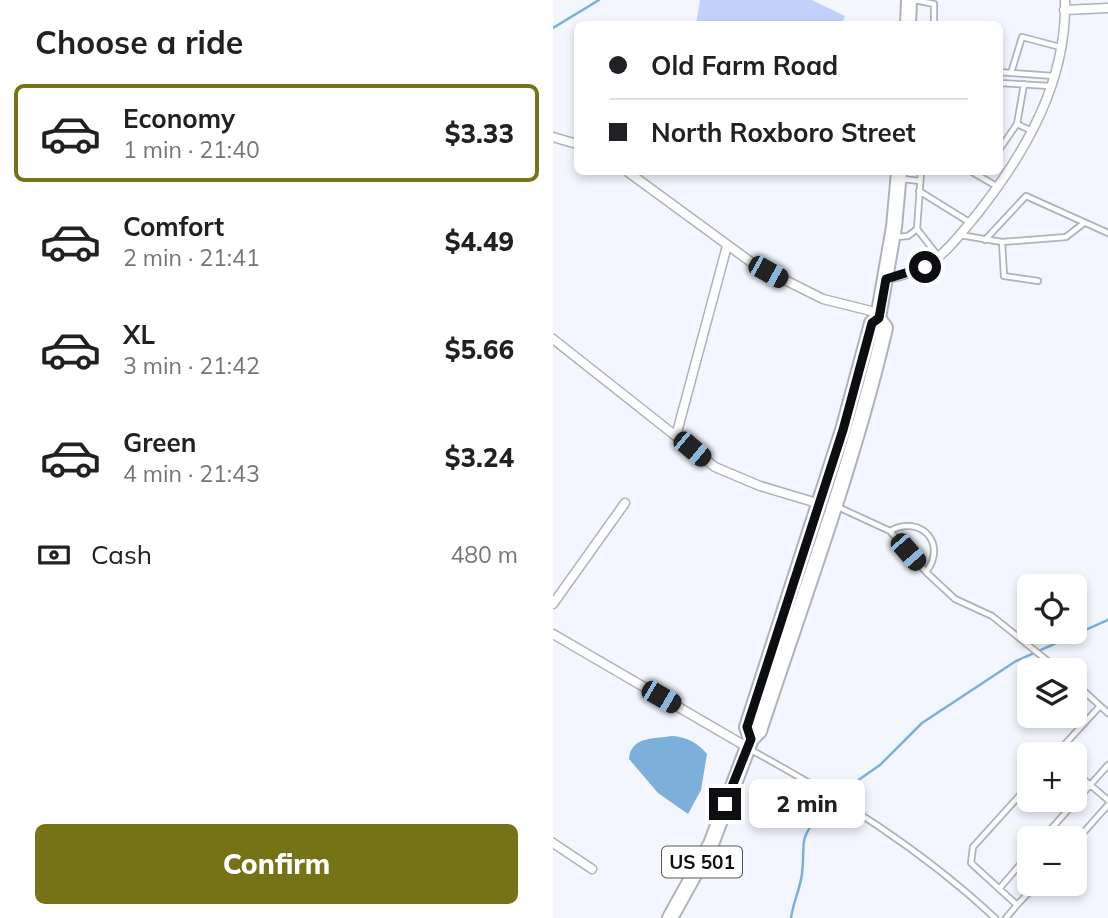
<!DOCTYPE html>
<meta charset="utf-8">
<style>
:root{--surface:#fff;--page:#f2f2f2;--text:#202124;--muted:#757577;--line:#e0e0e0;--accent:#767216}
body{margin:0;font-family:Mulish,sans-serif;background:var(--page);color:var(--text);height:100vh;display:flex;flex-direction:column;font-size:26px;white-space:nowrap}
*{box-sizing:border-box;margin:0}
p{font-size:23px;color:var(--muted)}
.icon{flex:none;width:38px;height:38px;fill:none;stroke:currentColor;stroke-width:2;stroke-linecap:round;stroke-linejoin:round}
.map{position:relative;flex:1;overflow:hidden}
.details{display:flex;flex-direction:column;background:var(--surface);width:553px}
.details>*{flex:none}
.banner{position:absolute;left:21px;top:21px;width:429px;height:154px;border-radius:10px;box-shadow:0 4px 10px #0003;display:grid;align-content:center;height:154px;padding:0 35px;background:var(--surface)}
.fabs{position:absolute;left:464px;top:574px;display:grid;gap:14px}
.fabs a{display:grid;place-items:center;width:70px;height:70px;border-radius:10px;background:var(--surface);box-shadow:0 4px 10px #0003;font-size:35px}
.end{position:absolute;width:32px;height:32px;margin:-16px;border:9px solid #0d0e11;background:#fff;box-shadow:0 0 0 4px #fff}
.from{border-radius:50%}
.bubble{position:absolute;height:49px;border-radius:10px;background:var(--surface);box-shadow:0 4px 10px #0003;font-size:23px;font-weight:800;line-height:49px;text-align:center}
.car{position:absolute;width:21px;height:42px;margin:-21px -10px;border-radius:9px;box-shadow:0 0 5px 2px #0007;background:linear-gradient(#222 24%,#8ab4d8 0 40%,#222 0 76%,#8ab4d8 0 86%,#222 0)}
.banner b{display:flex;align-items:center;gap:24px;height:66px;font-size:26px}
.banner b+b{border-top:2px solid var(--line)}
.banner i{width:18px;height:18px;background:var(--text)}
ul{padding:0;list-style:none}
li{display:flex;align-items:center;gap:21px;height:98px;margin:0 14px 10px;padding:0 21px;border:4px solid transparent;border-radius:10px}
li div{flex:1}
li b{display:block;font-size:26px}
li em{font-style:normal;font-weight:800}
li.current{border-color:var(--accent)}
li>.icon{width:63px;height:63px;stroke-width:1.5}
h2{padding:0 35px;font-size:32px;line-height:84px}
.pay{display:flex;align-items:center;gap:18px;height:77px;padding:0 35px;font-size:26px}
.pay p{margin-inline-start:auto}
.action{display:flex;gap:14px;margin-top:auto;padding:14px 35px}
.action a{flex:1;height:80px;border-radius:10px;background:var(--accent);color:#fff;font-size:28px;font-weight:800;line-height:80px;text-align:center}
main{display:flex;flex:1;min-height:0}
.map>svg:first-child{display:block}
.green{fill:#c0d1fa}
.water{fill:#7dafdb}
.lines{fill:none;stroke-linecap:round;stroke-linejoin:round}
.stream{stroke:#7dafdb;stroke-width:2.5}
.service-casing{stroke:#afb2ba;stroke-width:8}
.minor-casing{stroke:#afb2ba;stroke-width:11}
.trunk-casing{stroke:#afb2ba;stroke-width:18}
.service{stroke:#fff;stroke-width:4.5}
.minor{stroke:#fff;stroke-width:8}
.trunk{stroke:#fff;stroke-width:14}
.route{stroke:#0d0e11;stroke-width:9}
.labels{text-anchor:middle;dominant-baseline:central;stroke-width:5;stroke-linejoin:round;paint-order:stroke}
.shield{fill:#fff;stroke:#565658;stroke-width:2}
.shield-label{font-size:19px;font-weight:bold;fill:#0d0e11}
</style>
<main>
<section class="details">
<h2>Choose a ride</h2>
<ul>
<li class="current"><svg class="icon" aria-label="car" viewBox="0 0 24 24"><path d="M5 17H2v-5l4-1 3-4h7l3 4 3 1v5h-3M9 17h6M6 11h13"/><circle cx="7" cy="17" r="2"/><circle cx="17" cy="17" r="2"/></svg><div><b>Economy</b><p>1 min · 21:40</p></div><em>$3.33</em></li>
<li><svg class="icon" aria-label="car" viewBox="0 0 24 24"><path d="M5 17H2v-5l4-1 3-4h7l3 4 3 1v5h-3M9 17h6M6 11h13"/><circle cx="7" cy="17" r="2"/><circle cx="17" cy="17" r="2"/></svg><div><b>Comfort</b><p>2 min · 21:41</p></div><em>$4.49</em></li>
<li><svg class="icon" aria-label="car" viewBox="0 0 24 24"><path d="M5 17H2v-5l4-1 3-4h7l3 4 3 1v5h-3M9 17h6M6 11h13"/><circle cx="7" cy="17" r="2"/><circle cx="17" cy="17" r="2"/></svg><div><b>XL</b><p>3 min · 21:42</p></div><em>$5.66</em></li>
<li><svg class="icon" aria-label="car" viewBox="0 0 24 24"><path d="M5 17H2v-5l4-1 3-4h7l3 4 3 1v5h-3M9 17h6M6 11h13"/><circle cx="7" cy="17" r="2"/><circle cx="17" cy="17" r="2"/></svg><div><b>Green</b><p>4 min · 21:43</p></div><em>$3.24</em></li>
</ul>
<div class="pay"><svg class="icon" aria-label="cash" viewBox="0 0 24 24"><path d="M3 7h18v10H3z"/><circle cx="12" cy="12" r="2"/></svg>Cash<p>480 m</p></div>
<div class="action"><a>Confirm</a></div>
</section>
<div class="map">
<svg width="555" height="918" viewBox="0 0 555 918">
<rect width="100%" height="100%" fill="#f3f6fe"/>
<path class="green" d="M147 0H259L292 16 289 24H143Z"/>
<path class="water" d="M119 736C134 737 145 743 154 754L148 790 135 814 105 793 76 759C78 736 101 739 119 736Z"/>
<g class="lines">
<path class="stream" d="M0 28 46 0
M278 799 327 765 369 723 463 661 555 620
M238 918C240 903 247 889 249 874 253 840 243 841 270 812"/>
<g class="service-casing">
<path id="service" d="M362 0 381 4V24
M446 72 458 73
M500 76 458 73 469 37 507 47
M446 83 497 86
M464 124 479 131
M446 150 464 124 471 84
M368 172 364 229 385 256
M419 172 445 187
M349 179 367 181
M366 191 416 222
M407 235 449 242 451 276 485 281
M343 237 355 236 364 229
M432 240 473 196 555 233
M449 242 513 237 531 223
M285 507 337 531 373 572 402 599 439 616 506 670
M337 531C368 514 395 544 373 572
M522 683 555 713
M198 750C286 798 368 849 442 918
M503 754 547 706
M522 772 555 800
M490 838 555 765
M522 842 555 805
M446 889 476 854
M464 905 484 884
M453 918 464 905 418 863 420 847 476 785"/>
</g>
<g class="minor-casing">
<path id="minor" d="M511 10 555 8
M0 137 24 144
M75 172 202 265 270 299 326 313
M333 279C346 276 361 273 373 266 393 254 410 231 425 213 473 152 514 81 512 0
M0 339 162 467 207 486 264 503
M123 436 174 246
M0 604 72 503
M0 634 194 747
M0 843 39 869"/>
</g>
<g class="trunk-casing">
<path id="trunk" d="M355 24 356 0
M198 739 194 727 290 430 319 323 325 318 341 227 346 172
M117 918 158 844 198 739 206 731C250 597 300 465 332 328L325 318"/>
</g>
<use href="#service" class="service"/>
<use href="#minor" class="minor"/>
<use href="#trunk" class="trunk"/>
</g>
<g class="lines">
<path class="route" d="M172 804 198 739 194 727 290 430 319 323 326 318 333 279 372 267"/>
</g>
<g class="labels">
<rect class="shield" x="109" y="846.5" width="80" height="31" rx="5"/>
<g class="shield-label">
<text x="149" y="862">US 501</text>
</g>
</g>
</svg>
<div class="fabs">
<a><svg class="icon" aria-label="locate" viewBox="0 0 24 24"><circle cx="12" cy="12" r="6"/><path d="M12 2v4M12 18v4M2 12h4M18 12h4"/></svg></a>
<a><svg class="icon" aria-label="layers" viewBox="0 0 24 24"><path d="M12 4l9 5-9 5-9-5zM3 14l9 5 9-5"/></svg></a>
<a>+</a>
<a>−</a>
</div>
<i class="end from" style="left:372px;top:267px"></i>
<i class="end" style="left:172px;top:804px"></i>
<div class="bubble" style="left:196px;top:779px;width:116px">2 min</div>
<i class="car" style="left:215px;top:272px;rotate:119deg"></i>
<i class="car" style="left:139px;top:449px;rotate:130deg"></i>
<i class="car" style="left:355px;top:552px;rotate:139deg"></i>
<i class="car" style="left:108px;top:697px;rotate:120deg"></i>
<div class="banner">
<b><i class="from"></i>Old Farm Road</b>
<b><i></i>North Roxboro Street</b>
</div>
</div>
</main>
